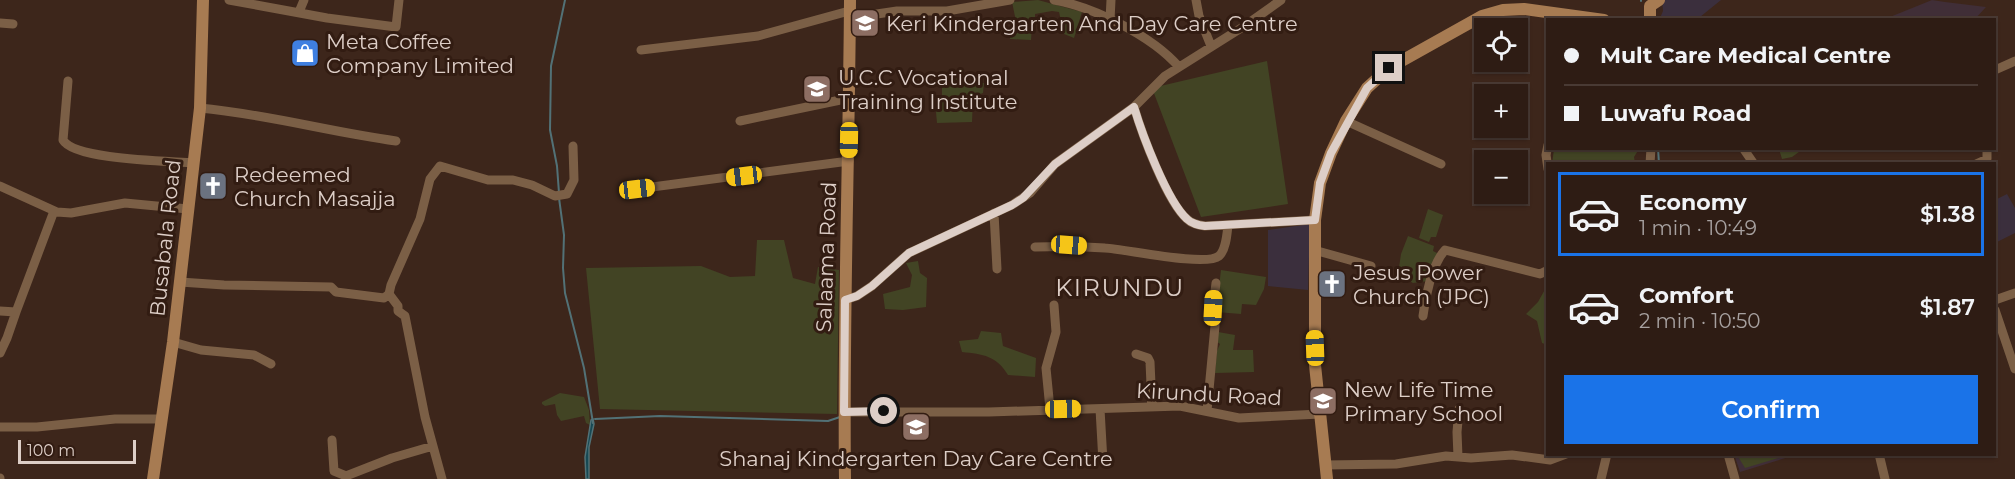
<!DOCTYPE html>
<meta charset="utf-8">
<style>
:root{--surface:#2e1c14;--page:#3a2922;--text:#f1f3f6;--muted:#a7a1a0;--line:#493a34;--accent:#1a73e8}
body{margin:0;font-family:Montserrat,sans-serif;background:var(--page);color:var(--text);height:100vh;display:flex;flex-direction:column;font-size:22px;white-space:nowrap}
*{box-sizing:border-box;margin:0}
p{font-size:20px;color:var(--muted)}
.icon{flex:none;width:33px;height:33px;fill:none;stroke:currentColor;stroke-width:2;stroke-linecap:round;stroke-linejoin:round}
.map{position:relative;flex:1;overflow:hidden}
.details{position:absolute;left:1546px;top:162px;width:450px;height:294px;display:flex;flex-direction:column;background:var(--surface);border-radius:0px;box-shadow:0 2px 4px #0004,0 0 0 2px var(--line)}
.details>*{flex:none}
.hud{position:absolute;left:1546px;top:18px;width:450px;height:132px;border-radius:0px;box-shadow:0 2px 4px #0004,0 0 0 2px var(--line);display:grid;align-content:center;height:132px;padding:0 18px;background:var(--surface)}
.buttons{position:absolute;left:1474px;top:18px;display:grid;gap:12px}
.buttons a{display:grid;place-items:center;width:54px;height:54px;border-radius:0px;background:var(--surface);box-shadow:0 2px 4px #0004,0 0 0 2px var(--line);font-size:30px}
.scale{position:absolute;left:18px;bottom:15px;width:118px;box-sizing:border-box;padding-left:6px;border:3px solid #ddcec7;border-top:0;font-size:16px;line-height:21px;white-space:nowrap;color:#ddcec7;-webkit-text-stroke:4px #321c12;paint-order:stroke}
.end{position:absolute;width:27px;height:27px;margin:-14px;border:8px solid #ddcec7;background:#111;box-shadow:0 0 0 3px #111}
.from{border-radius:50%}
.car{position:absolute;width:18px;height:36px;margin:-18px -9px;border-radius:8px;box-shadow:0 0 4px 2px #0007;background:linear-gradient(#f5c518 24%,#345 0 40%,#f5c518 0 76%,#345 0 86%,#f5c518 0)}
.hud b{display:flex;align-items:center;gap:21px;height:57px;font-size:22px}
.hud b+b{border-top:2px solid var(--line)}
.hud i{width:15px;height:15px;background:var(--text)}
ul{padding:10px 0 0;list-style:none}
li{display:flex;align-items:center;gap:18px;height:84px;margin:0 12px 9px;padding:0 6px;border:3px solid transparent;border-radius:0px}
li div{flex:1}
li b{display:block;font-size:22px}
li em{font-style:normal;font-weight:600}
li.current{border-color:var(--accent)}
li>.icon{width:54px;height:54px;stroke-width:1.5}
.cta{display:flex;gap:12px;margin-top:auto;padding:12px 18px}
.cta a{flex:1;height:69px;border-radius:0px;background:var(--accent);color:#fff;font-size:24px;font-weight:600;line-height:69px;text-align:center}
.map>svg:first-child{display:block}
.commercial{fill:#3b2f3d}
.education{fill:#402e37}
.green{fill:#424424}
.water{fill:#174954;stroke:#527176;stroke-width:1.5}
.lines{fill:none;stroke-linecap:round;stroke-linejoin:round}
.stream{stroke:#527176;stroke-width:2}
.street{stroke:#7b5f46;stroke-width:9}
.secondary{stroke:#a77b52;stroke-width:12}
.route{stroke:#ddcec7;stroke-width:8}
.labels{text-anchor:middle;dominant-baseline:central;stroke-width:6;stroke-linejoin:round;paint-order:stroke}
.poi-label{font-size:21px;fill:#ddcec7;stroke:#321c12;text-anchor:start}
.street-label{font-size:21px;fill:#ddcec7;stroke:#321c12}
.quarter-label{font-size:24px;letter-spacing:1.5px;fill:#ddcec7;stroke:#321c12}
</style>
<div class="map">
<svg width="2015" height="479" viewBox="0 0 2015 479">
<rect width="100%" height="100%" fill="#3d261b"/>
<path class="commercial" d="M1662 0H1721L1700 17 1660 18 1663 11Z
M2007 194 2015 208V233L1995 243V200Z
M1310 224 1308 290 1268 286V230Z"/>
<path class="education" d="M1932 0 1945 2 1986 7 1975 19H1885Z
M1734 454 1795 455 1740 472Z"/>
<path class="green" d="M1038 0 1082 12 1074 38 1064 34 1059 12 1052 11 1035 14V26H1032L1031 40 1010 39 1008 30 1017 26 1012 2Z
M1267 61 1288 204 1201 217 1152 88Z
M962 70 967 82 984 83 983 93 973 97 972 122 937 123 935 101 942 99V86L938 74Z
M1554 149H1639L1634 157 1635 163 1552 164Z
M1779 149V148L1803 149 1792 157 1782 159Z
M1428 209 1443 215 1436 237H1431L1429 242 1419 238Z
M1408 236 1434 246 1433 251 1439 254 1428 281 1413 283 1398 274 1401 254Z
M757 240H784L793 278 815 284 818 267 839 270 837 414 600 409 586 268 701 266 730 277 755 276Z
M918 261 920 273 927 278 926 307 903 310 885 309 883 294 910 287 912 275 906 263Z
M1221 270 1266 277 1264 289 1256 305 1242 304 1241 314 1216 312Z
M1548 284V345L1542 343 1537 321 1526 314 1538 302Z
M981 331 1001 333 1003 346 1036 358 1035 377 1008 375C997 356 983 354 962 352L959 341 978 339Z
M1218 332 1235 335 1233 350H1253L1254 372 1215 373 1217 351 1220 344 1216 341Z
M560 393 584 397 589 410 590 425 586 423 584 416 561 421 557 415 555 404 545 406 542 404V402Z
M1737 455H1788L1745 468Z"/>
<path class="water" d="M593 419 594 424 589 447V479H586L585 457 591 420Z"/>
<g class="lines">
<path class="stream" d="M1641 1V0
M1658 148 1659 164
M559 193 557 166 550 130 551 66 565 0
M559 198 564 235 563 268 565 293 584 368 593 423
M595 419 660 416 828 421 840 417"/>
<path class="street" d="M229 0 327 18 396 27 399 0
M1054 0C1094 7 1152 36 1179 67
M1196 0 1199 16 1211 46
M299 12 304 0
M850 18 897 11H947L1010 0
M1110 20 1111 0
M0 23 13 24
M641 50 758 36 849 11
M1995 70 2015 61
M68 81 63 140C74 160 169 161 193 163
M1134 107C1142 134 1167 202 1187 219 1192 224 1198 225 1205 226L1315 220
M200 108C266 114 330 132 396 141
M740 121 850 98
M1346 121 1441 164
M1548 145 1546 155 1548 169
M1743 148 1754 164
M1650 164 1651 148
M1976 164 1987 159V148
M0 186 57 212 71 213 125 203 188 209
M637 189 849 161
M994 213 997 269
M1035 247C1059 246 1081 246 1105 248 1125 249 1206 267 1219 256 1226 250 1227 234 1228 225
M1314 250 1371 266
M180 282 224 285 331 287 336 292 384 298 389 294 391 285 420 219 430 179 440 166 488 180H513L532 185 555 196 567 194 574 180 573 146
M389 294 398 306V311L405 316 425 417 442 479
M845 300 857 296 872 286 909 253 1012 205 1030 193 1055 164 1134 107 1165 76 1246 25 1281 0
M1995 300 2015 293
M1995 310 2015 369
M0 311 16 312 54 211
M1423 316C1425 298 1432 264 1445 250L1540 274 1548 270
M173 342 201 350 254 355 271 364
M0 353 7 338 16 312
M1136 354 1148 358 1150 362 1152 407
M1050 409 1046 368 1056 332 1054 305
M1100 409 1103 462
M1207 411 1215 326 1213 308 1216 283
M844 412H989L1180 406 1239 418 1320 414
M0 427H37L115 419H161
M332 440 334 471 346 476 392 458 433 446
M1728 454 1735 479
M1879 454 1885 479
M1458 457 1457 432 1459 409
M1325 465 1396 464 1446 456 1471 458 1512 455 1550 460 1566 454
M0 478V479
M1601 479 1607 454"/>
<path class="secondary" d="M1650 20V6L1659 0
M153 479 173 342 200 108 203 0
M845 479C843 319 849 160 850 0
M1327 479 1315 365V220L1320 183 1331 153 1346 121 1367 88 1389 68 1482 16 1503 10 1524 9 1604 20"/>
</g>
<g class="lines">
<path class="route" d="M884 411 844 412 845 300 857 296 872 286 909 253 1012 205 1023 198 1055 164 1134 107C1142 134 1167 201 1187 219 1192 224 1198 225 1205 226L1315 220 1320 183 1331 153 1367 88 1389 68"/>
</g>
<defs>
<g id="school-square" transform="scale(1.5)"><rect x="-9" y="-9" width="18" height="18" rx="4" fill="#8d6e63" stroke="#321c12"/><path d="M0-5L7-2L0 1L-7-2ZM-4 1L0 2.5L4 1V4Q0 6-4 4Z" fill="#fff"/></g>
<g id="shop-square" transform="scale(1.5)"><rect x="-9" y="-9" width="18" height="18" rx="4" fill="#3f7fe0" stroke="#321c12"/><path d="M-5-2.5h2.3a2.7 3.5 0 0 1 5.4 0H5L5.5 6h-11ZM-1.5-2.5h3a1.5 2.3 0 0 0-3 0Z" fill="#fff"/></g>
<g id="university-square" transform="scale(1.5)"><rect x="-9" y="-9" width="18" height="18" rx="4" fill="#8d6e63" stroke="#321c12"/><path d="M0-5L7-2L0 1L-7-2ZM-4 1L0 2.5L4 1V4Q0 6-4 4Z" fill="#fff"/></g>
<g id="church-square" transform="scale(1.5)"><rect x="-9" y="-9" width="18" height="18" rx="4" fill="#6b7280" stroke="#321c12"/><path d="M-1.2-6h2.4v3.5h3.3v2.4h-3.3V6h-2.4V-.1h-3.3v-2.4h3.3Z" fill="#fff"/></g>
</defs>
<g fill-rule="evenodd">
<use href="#school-square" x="865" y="23"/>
<use href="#shop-square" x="305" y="53"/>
<use href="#university-square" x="817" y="89"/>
<use href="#church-square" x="213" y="186"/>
<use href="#church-square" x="1332" y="284"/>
<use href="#school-square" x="1323" y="401"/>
<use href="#school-square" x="916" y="427"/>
</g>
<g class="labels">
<g class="poi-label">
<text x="886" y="23">Keri Kindergarten And Day Care Centre</text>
<text x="326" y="41">Meta Coffee<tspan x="326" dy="24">Company Limited</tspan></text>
<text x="838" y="77">U.C.C Vocational<tspan x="838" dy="24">Training Institute</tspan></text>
<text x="234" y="174">Redeemed<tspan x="234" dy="24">Church Masajja</tspan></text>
<text x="1353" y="272">Jesus Power<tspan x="1353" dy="24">Church (JPC)</tspan></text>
<text x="1344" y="389">New Life Time<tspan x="1344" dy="24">Primary School</tspan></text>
<text x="916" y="458" text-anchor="middle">Shanaj Kindergarten Day Care Centre</text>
</g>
<g class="street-label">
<text transform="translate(165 238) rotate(-84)">Busabala Road</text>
<text transform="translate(826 257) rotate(-88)">Salaama Road</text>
<text transform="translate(1209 394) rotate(3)">Kirundu Road</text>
</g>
<g class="quarter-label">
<text x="1120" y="287">KIRUNDU</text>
</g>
</g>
</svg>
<div class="buttons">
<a><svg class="icon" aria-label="locate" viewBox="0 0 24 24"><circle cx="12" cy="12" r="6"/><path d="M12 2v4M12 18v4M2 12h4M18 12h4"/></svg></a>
<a>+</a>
<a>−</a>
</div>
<div class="scale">100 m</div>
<i class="end from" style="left:884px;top:411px"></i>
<i class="end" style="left:1389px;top:68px"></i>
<i class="car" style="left:849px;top:140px;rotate:181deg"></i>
<i class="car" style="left:744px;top:176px;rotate:263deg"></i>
<i class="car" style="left:637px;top:189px;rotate:83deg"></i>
<i class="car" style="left:1069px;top:245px;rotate:94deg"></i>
<i class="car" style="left:1213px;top:308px;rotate:3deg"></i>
<i class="car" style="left:1315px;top:348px;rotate:358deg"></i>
<i class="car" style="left:1063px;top:409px;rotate:89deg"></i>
<div class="hud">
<b><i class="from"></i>Mult Care Medical Centre</b>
<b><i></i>Luwafu Road</b>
</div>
<section class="details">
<ul>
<li class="current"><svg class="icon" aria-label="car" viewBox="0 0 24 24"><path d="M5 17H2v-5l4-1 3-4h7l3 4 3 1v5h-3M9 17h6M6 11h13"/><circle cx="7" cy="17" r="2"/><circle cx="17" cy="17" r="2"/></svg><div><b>Economy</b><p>1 min · 10:49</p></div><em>$1.38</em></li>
<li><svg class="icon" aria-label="car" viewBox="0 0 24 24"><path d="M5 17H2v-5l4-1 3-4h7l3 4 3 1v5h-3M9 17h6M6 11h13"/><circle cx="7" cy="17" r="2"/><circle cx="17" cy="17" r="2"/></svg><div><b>Comfort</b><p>2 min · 10:50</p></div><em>$1.87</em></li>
</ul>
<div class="cta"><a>Confirm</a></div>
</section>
</div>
